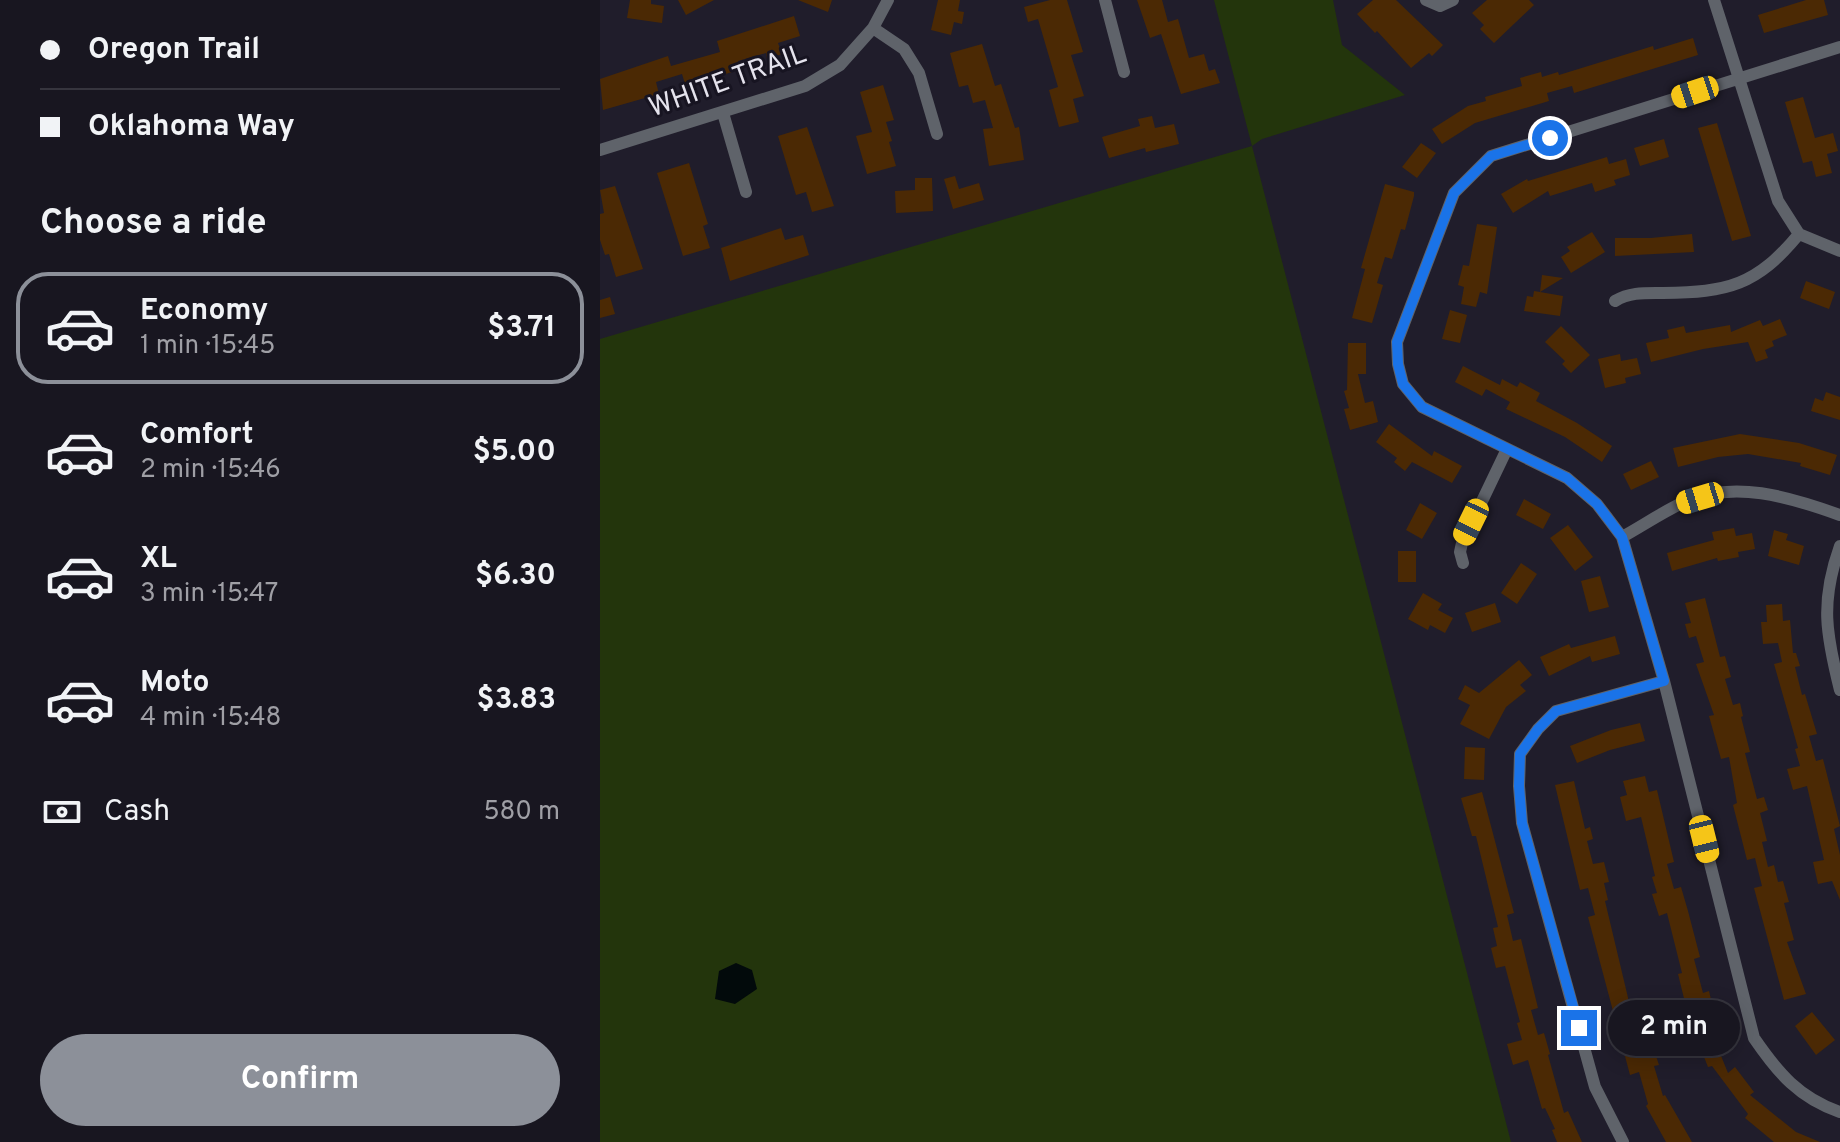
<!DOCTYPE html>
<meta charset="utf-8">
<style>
:root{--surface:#181620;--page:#25232d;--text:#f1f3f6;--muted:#9f9fa5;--line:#36353e;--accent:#8c9099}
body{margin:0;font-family:Overpass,sans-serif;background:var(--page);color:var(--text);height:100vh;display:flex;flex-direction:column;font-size:30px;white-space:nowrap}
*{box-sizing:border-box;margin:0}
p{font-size:26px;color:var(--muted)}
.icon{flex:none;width:44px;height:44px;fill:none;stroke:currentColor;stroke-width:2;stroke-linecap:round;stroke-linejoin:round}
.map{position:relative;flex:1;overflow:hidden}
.panel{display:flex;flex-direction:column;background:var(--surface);width:600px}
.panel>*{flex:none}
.top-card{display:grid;align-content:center;height:176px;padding:0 40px;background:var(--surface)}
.end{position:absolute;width:36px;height:36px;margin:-18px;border:10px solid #1a73e8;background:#fff;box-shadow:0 0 0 4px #fff}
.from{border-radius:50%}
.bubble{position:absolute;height:56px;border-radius:28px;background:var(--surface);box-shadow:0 4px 20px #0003,0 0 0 2px var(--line);font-size:26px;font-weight:700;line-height:56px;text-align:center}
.car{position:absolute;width:24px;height:48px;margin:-24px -12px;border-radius:10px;box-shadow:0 0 6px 2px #0007;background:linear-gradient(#f5c518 24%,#345 0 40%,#f5c518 0 76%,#345 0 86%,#f5c518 0)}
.top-card b{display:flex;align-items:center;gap:28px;height:76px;font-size:30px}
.top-card b+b{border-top:2px solid var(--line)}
.top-card i{width:20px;height:20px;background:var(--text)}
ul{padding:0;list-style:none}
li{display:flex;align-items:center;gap:24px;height:112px;margin:0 16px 12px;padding:0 24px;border:4px solid transparent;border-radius:32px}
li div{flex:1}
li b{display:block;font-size:30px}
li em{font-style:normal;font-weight:700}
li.selected{border-color:var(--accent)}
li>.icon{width:72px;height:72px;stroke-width:1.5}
h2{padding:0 40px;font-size:36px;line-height:96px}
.pay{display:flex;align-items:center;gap:20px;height:88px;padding:0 40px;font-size:30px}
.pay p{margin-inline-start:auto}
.primary-button{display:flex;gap:16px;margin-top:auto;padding:16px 40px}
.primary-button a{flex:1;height:92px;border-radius:48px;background:var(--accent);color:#fff;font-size:32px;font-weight:700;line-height:92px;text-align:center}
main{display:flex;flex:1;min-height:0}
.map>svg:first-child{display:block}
.green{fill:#23350c}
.water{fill:#020a0b}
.building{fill:#4b2904}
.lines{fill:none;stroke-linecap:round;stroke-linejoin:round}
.minor{stroke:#5f636a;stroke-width:12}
.route{stroke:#1a73e8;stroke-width:10}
.labels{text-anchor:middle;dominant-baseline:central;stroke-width:6;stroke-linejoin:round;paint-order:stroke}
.street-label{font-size:28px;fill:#e5e3ed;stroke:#171421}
</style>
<main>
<section class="panel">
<div class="top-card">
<b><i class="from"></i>Oregon Trail</b>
<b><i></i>Oklahoma Way</b>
</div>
<h2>Choose a ride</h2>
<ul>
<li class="selected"><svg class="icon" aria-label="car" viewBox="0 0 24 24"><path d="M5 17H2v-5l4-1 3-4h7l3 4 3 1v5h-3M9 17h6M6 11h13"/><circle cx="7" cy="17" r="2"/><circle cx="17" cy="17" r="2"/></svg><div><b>Economy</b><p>1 min · 15:45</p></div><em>$3.71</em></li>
<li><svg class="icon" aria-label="car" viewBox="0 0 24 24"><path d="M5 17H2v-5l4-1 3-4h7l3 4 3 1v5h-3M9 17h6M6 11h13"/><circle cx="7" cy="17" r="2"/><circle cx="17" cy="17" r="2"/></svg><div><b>Comfort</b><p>2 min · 15:46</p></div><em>$5.00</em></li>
<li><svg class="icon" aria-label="car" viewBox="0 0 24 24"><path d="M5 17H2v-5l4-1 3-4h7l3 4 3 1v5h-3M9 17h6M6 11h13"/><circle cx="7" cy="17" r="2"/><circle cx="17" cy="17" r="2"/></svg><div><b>XL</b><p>3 min · 15:47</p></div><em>$6.30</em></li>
<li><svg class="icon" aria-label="car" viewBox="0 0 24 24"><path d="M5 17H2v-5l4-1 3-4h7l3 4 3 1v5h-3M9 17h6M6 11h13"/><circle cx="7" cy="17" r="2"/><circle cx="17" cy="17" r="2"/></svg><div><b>Moto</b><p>4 min · 15:48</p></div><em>$3.83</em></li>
</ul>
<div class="pay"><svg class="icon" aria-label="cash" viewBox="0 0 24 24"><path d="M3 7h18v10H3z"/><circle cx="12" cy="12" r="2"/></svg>Cash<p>580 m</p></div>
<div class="primary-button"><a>Confirm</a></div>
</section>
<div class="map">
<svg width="1240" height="1142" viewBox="0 0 1240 1142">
<rect width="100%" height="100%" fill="#201d2b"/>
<path class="green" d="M614 0H733L742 45 805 95 662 139 652 146 911 1142H0V339L652 146Z"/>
<path class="water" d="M136 963 152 970 157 989 135 1004 115 999 119 971Z"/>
<path class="building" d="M30 0H51V4L64 6 62 23 27 18Z
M78 0H114L86 15Z
M198 0H232L228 12Z
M338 0H360L358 11 364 12 362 24 354 22 351 35 331 30Z
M450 0H467L483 52 471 55 484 96 473 99 479 122 459 127 449 90 458 87 438 19 428 22 424 7Z
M537 0H562L568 22 578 19 589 58 604 54 609 71 615 69 620 83 581 94 561 34 550 38Z
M773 0H796L843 45 832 56 829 53 811 68 777 31 775 33 757 14Z
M887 0H929L934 5 894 43 880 29 884 25 872 13Z
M1206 0H1224L1228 15 1164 33 1158 15Z
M194 16 200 36 178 43 182 54 167 59 166 53 138 61 141 69 86 87 82 74 56 82 59 94 3 110 0 79 68 56 71 66 120 52 117 41Z
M1093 38 1098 55 974 93 972 86 947 93 949 101 875 123 842 144 832 129 868 106 886 101 885 97 922 86 920 78 941 72 942 77 958 72 959 75 1053 46 1054 50Z
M382 44 395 86 401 84 415 128 419 127 424 160 389 166 383 129 393 128 385 100 373 103 368 85 359 87 350 53Z
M283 85 294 120 286 122 292 141 289 142 296 166 267 174 256 136 272 132 260 92Z
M1203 97 1215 138 1233 133 1238 151 1227 154 1232 173 1216 177 1212 161 1203 163 1185 102Z
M552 116 555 128 574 124 579 144 546 152 545 148 509 158 502 137 540 126 538 119Z
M1117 123 1151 236 1132 241 1098 128Z
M207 127 234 206 212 212 206 192 196 195 178 136Z
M1064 139 1069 157 1040 166 1034 148Z
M821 143 836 153 817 178 802 167Z
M1007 157 1009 164 1026 159 1030 175 1014 180 1016 185 995 192 992 183 950 196 948 191 913 213 901 194 927 179 928 181Z
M89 163 108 224 103 226 110 248 83 256 57 173Z
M355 176 359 189 379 183 384 200 353 209 344 179Z
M315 178H332L333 211 296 213 295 191 315 190Z
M785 184 814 192V196L805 230 801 229 792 259 785 257 777 283 783 285 772 323 752 318 765 269 761 268Z
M15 186 43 269 16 277 9 254 5 255 0 240V214L4 213 0 190Z
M877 224 897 227 887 294 880 292 876 307 861 304 864 287 858 285 863 265 869 266Z
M181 228 185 240 203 235 209 255 130 281 121 248Z
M992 232 1005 252 971 273 961 257 970 251 967 247Z
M1092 234 1094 252 1015 256V238H1051Z
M942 275 963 278 940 292 963 296 960 316 924 311 927 296 933 297 934 291 940 292Z
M1206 281 1235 292 1229 309 1200 298Z
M10 297 15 314 0 318V300Z
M850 310 867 315 860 343 842 339Z
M1180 319 1187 335 1172 341 1174 346 1165 350 1168 358 1156 362 1148 342 1103 349 1051 362 1046 343 1069 338 1067 330 1084 326 1086 333 1130 325 1131 332 1160 320 1163 326Z
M961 326 990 355 971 373 962 364 965 361 945 342Z
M748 343H766V374H758L765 403 773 401 778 422 750 430 744 409 749 408 744 391 747 390Z
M1020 354 1021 361 1037 358 1041 374 1025 378 1026 383 1005 388 998 359Z
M863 366 900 385 902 379 917 387 920 382 940 393 936 401 977 423 1012 446 1002 462 965 437 906 409 910 402 886 389 882 396 855 382Z
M1226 392 1240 397V420L1211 411 1215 398 1223 401Z
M789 424 832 456 834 451 862 466 852 483 812 462 805 471 794 462 797 458 776 442Z
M1140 434 1199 443 1237 455 1230 475 1200 466 1201 463 1148 454 1118 457 1078 467 1073 448Z
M1051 461 1059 477 1031 490 1023 474Z
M924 499 951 514 943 529 916 515Z
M820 503 837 513 822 539 806 530Z
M968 525 993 557 975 571 950 538Z
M1134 528 1136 536 1152 533 1155 549 1138 552 1139 557 1118 561 1117 558 1072 571 1067 553 1114 540 1112 532Z
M1174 530 1188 534 1186 540 1204 546 1199 565 1168 556Z
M798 551H816V582H798Z
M921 563 937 574 917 604 901 593Z
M1000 576 1009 607 989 612 981 581Z
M823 593 842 604 838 610 853 618 845 633 830 625 828 630 808 619Z
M1105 598 1120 657 1125 656 1131 677 1125 679 1133 705 1140 703 1143 716 1141 717 1150 752 1145 753 1157 799 1164 797 1168 810 1160 813 1167 841 1162 842 1168 867 1174 865 1178 882 1183 881 1189 902 1184 903 1194 940 1187 942 1206 994 1184 1000 1154 888 1162 886 1155 858 1147 860 1133 805 1137 803 1129 757 1121 759 1109 716 1114 715 1096 664 1104 662 1096 636 1089 638 1085 624 1091 623 1085 603Z
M895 603 901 622 872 632 865 613Z
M1182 604 1183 621 1190 620 1193 653H1196L1200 666 1195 667 1202 695 1205 694 1217 734 1209 736 1216 761 1223 759 1240 826 1234 829 1240 855V900L1232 881 1218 884 1213 862 1224 860 1207 786 1193 790 1187 769 1200 766 1195 749 1198 748 1174 664 1182 662 1178 643 1163 644 1161 622H1167L1166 605Z
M1015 636 1020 654 992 662 990 656 949 676 940 657 969 644 971 648Z
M919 660 932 675 920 685 926 691 906 707 889 739 860 724 870 705 858 699 865 685 879 693Z
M1040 723 1045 741 1010 750 977 763 970 746 1011 730Z
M865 747 885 748 884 780 864 779Z
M1045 776 1049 792 1057 790 1074 862 1067 864 1074 889 1081 887 1088 911 1100 957 1094 959 1103 993 1109 991 1113 1008H1110L1124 1043 1117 1046 1128 1073 1135 1067 1154 1092 1150 1095 1196 1132 1220 1142H1174L1145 1118 1148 1114 1112 1066 1108 1067 1102 1052 1096 1054 1088 1033 1092 1031 1078 974 1082 973 1067 913 1059 916 1052 894 1057 893 1052 877 1055 876 1041 817 1026 821 1020 797 1027 795 1023 781Z
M974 781 985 829 990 827 993 839 987 841 993 864 1004 862 1009 882 1004 883 1008 900 1005 901 1040 1048 1052 1044 1059 1065 1054 1066 1063 1096 1065 1095 1092 1142H1066L1046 1106 1048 1104 1039 1072 1030 1075 988 917 995 915 988 888 980 890 955 785Z
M882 792 914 913 907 915 913 941 921 939 938 1008 931 1010 938 1035 944 1033 950 1054 948 1055 964 1113 968 1111 982 1142H957L952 1130 955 1129 945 1108 942 1109 928 1060 913 1065 907 1044 922 1040 917 1023 920 1022 905 966 896 968 891 948 897 946 893 928 898 927 876 836H872L861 798Z
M1212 1012 1235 1040 1216 1055 1195 1026Z"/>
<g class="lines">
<path class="minor" d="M505 0 524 72
M826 0 840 6 853 0
M1114 0 1178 201 1199 234 1240 251
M273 28 304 49 319 73 337 134
M1240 47 891 156 854 193 797 342 798 364 803 384 822 407 967 478 997 504 1022 537 1064 681 1154 1038C1178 1073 1199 1098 1240 1112
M123 113 146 192
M0 150 205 86 240 65 273 28 288 0
M1015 301C1030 292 1045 293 1063 293 1128 292 1156 286 1199 234
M1022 537C1042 526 1061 513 1082 503 1133 479 1190 497 1240 515
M1240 546C1220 602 1226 634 1240 690
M863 563 860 552 862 543 907 449
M1023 1142 995 1087 922 823 919 786 920 754 938 729 956 711 1064 681"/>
</g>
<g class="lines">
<path class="route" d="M950 138 891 156 854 193 797 342 798 364 803 384 822 407 967 478 997 504 1022 537 1064 681 956 711 938 729 920 754 919 786 922 823 979 1028"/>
</g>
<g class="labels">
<g class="street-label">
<text transform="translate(128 82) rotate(-20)">WHITE TRAIL</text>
</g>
</g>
</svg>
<i class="end from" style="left:950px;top:138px"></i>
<i class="end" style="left:979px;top:1028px"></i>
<div class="bubble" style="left:1008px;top:1000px;width:132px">2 min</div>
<i class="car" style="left:1095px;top:92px;rotate:252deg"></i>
<i class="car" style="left:1100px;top:498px;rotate:253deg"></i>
<i class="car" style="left:871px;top:522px;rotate:206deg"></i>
<i class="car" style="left:1104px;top:839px;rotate:166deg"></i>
</div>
</main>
